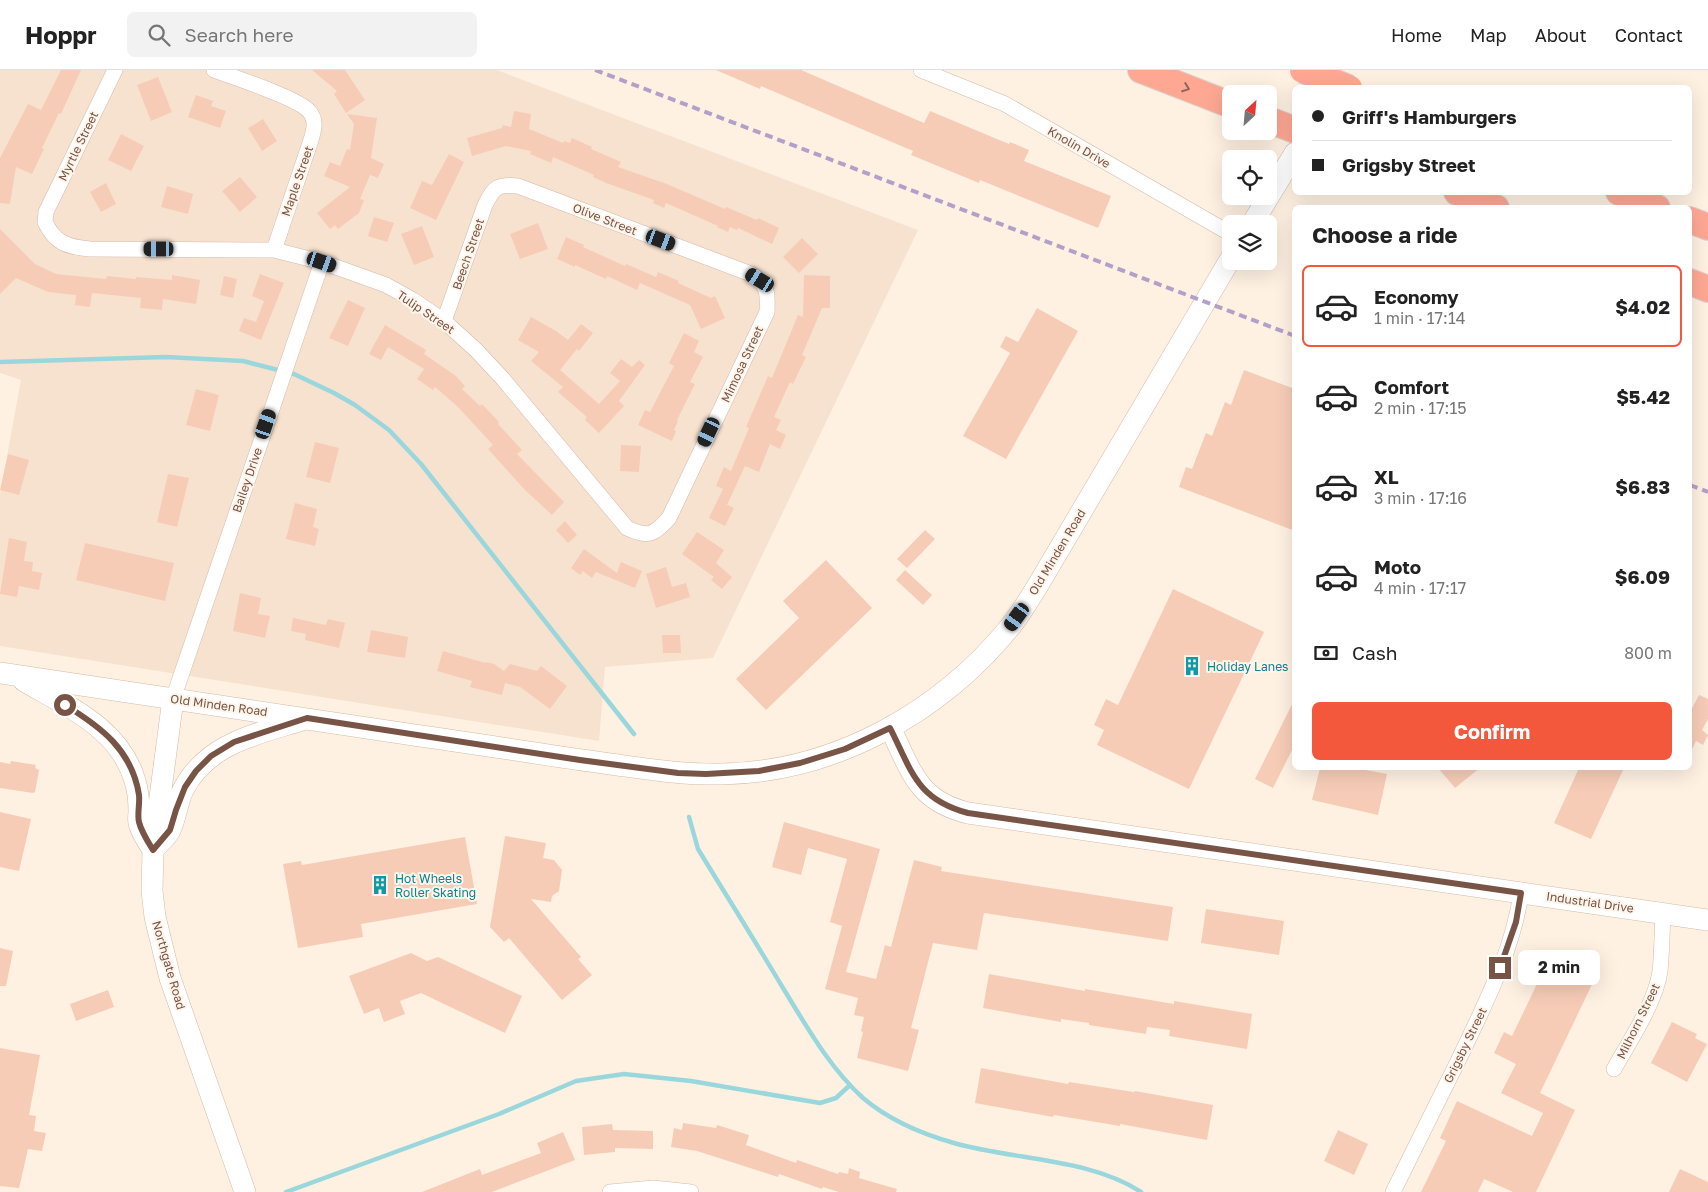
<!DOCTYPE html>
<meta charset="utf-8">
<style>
:root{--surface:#fff;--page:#f2f2f2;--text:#222;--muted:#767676;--line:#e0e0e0;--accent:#f3583c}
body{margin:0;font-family:"Golos Text",sans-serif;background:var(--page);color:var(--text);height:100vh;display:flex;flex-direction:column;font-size:19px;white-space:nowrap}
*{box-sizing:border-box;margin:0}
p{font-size:16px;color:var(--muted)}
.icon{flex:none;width:28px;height:28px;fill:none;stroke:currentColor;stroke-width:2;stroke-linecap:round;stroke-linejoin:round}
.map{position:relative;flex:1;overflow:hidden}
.details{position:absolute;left:1292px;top:135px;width:400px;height:565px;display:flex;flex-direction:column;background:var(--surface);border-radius:8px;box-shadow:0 5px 20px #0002}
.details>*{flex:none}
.guide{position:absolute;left:1292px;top:15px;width:400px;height:110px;border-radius:8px;box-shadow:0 5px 20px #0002;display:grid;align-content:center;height:110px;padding:0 20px;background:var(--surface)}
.needle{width:32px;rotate:26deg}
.tools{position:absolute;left:1222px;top:15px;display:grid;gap:10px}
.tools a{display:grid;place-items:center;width:55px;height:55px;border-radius:8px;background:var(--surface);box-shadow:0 5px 20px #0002;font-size:25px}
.end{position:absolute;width:22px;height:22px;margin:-11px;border:6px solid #785446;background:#fff;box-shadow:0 0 0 2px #fff}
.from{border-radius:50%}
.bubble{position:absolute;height:35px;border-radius:8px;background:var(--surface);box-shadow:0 5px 20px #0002;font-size:16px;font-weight:700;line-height:35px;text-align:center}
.car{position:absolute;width:15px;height:30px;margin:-15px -8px;border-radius:6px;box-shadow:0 0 4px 1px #0007;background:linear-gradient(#222 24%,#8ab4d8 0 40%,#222 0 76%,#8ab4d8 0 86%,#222 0)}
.guide b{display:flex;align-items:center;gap:18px;height:48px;font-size:19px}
.guide b+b{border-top:1px solid var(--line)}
.guide i{width:12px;height:12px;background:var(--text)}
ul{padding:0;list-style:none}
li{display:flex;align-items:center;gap:15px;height:82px;margin:0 10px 8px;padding:0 10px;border:2px solid transparent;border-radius:8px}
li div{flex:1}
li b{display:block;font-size:19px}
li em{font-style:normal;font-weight:700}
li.selected{border-color:var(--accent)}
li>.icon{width:45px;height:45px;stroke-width:1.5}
h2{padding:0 20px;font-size:22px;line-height:60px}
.pay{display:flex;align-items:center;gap:12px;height:55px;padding:0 20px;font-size:19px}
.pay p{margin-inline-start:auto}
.button{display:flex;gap:10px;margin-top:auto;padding:10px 20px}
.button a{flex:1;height:58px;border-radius:8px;background:var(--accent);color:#fff;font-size:20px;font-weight:700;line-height:58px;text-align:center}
header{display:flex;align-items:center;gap:30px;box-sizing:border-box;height:70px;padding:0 25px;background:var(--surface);border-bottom:1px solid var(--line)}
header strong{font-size:24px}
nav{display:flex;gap:28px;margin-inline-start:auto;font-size:18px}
.search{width:350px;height:45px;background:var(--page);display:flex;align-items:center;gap:12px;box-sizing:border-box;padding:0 18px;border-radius:8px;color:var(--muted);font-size:19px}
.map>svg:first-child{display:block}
.residential{fill:#f7e2d0}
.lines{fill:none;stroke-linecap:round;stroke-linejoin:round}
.stream{stroke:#9ad7dc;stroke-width:4.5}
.building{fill:#f6ccb7}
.minor-casing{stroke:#d2baaa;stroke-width:16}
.secondary-casing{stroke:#d6b9a7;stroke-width:22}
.motorway-casing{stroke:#dcd3cf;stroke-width:28}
.minor{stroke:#fff;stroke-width:15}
.secondary{stroke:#fff;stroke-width:21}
.motorway{stroke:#fea894;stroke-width:26}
.rail{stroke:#b3a0c9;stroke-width:4;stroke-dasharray:8 5;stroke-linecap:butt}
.motorway-bridge-casing{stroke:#dcd3cf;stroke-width:28;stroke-linecap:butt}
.motorway-bridge{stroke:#fea894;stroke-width:26}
.oneway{stroke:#936556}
.route{stroke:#785446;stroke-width:6}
.labels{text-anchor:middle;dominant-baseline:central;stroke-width:4;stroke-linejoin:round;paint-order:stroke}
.street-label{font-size:12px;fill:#785446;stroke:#fff5ea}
.culture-label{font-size:12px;fill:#0d838f;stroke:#fff5ea;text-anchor:start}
</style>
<header>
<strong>Hoppr</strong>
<div class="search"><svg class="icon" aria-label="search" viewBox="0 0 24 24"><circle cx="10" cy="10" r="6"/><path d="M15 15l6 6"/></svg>Search here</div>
<nav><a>Home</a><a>Map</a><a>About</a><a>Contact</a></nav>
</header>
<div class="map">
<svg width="1708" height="1122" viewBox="0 0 1708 1122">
<rect width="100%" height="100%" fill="#fef1e2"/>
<path class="residential" d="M497 0 918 160 713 588 605 597 599 671 0 576V424L21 310 0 303V0Z"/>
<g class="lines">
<path class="stream" d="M0 292 166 287 243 291 294 304 334 323 355 335 389 360 421 394 634 664
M689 747 698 779C726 825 755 871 783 918 807 957 829 997 863 1028 889 1050 922 1064 954 1073 1013 1090 1089 1088 1141 1122
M286 1122 499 1044 576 1011 624 1004 691 1011 820 1033 836 1028 850 1015"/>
</g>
<path class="building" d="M61 0H81L61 44 59 43 42 78 44 79 32 104 16 97 10 134 0 133V88L28 34 41 40Z
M312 0H345L365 30 346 43 334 24 337 21Z
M716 0H801L924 53 930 41 1009 74 1010 72 1029 80 1024 91 1111 126 1098 158 980 110 979 113 911 85 913 81 761 16 760 19Z
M158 7 172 42 151 51 137 15Z
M196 25 213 31 211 36 226 41 220 58 188 47Z
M514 41 531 44 529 59 563 73 564 71 570 73 572 68 592 77 591 79 621 92 618 97 667 114 725 139 726 137 757 150 758 148 779 158 772 174 738 158 737 160 730 157 728 162 717 157 718 156 666 133 664 138 653 133 654 130 606 113 593 107 594 105 553 87 551 93 530 84 531 81 506 76 472 86 467 68 502 58 503 55 511 57Z
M347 44 377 48 371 88 384 94 378 108 370 105 360 129 364 130 359 143 338 159 335 155 330 159 317 143 350 117 324 106 330 92 340 96 347 79 350 80 354 54Z
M263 49 277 71 262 81 248 58Z
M121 64 144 76 131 101 108 90Z
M449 84 464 92 436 150 410 138 422 111 432 115Z
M240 107 257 127 240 142 222 121Z
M106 113 116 134 101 142 90 122Z
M167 116 193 124 188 144 161 137Z
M374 147 394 153 387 172 368 166Z
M538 153 548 179 520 189 510 164Z
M422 156 434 187 414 195 401 164Z
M0 159 35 194 56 204 106 209 107 206 136 209V207L172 210V205L200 210 196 234 163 229 162 240 140 238 141 228 92 223 90 237 75 235 76 225 48 222 16 208 0 224Z
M566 167 584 175 583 177 625 196 626 194 656 207 658 202 679 211 678 213 711 228 715 226 725 248 701 259 690 235 640 213 637 220 607 206 606 209 575 195V197L557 189Z
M802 168 818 184 799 203 783 187Z
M260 204 284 213 261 270 239 261 244 248 256 252 264 231 252 226Z
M804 205 830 206V238H822L802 285 806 287 793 314 790 312 774 347 781 350 776 360 786 365 780 379 770 374 759 402 745 396 727 435 724 433 734 438 725 456 709 448 723 419 716 416 724 397 731 401 749 358 746 357 768 306 772 308 798 245 803 247Z
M224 206 237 209 233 228 220 225Z
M348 230 365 238 348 276 329 268Z
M1037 238 1078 261 1006 389 963 366 1010 283 1000 277 1006 266 1018 272Z
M531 247 556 261 568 270 581 254 593 263 579 281 577 279 560 300 599 334 620 311 610 303 621 289 632 297 639 290 645 295 619 331 624 336 599 363 585 350 587 347 558 322 563 317 531 291 539 282 518 270Z
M385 255 426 280 424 284 456 306 465 316 462 319 480 336 482 334 499 352 498 354 522 380 517 384 564 432 552 445 525 420 488 379 493 375 458 337 435 317 433 320 417 309 424 299 388 277 381 290 369 284Z
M684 263 699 271 694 282 703 287 690 312 695 314 677 350 678 351 674 360 676 361 672 371 638 355 645 340 650 342 674 296 669 293Z
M1244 300 1295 319V461L1179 417 1186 397 1192 399 1206 363 1212 366 1225 332 1231 335Z
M196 319 219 325 210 361 186 355Z
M315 372 339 378 330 413 306 407Z
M621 375 641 376 639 402 620 401Z
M8 384 29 390 19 425 0 420Z
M168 404 189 408 177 457 157 452Z
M295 433 317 439 313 457 319 459 315 476 286 469Z
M565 451 577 465 568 473 556 460Z
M925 460 935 469 907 498 897 489Z
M697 462 724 480 716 493 732 507 722 519 711 510 714 507 682 484Z
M9 468 27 472 24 491 33 492 32 501 42 503 39 520 19 516 17 527 0 524Z
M85 473 174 493 165 531 76 510Z
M584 479 617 503 621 492 642 501 635 518 596 502 592 508 583 501 580 505 571 498Z
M826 490 872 538 766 640 736 609 799 548 783 531Z
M666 497 672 517 686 513 690 527 656 538 646 504Z
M905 500 932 525 923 535 896 510Z
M1173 519 1264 562 1189 719 1097 675 1104 660 1094 655 1106 629 1118 635Z
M240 523 261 528 258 544 270 546 265 568 233 561Z
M293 548 326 555 328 549 345 553 339 578 305 570 306 564 291 561Z
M371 560 408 567 405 588 367 582Z
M662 565H680L681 583H663Z
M443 581 486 593 487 592 494 594 504 601 510 594 537 601 541 596 567 616 550 639 520 617 505 613 502 625 470 617 472 611 437 601Z
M1699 625 1708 629V649L1702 660 1708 665 1703 675 1696 671 1690 684V642Z
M1295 628V674L1273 718 1255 709Z
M11 691 36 695 35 698 39 700 35 722 33 723 0 718V692L10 694Z
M1320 698H1355L1387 704 1378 745 1312 730Z
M1438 698H1480L1455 718Z
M1579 698H1624L1591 769 1554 753Z
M0 742 31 749 19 801 0 797Z
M784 752 880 779 846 902 876 909 885 875 891 877 914 790 942 797 941 801 1173 837 1168 871 984 843 977 880 933 873 911 958 919 960 908 1001 857 988 863 962 861 961 864 947 854 945 858 928 825 919 842 856 830 852 847 789 808 778 801 805 772 797Z
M505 766 546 773 543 788 554 790 562 800 559 821 552 826 551 832 531 829 581 887 578 889 592 905 562 930 509 868 504 872 490 857Z
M465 767 477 834 361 854 363 867 298 878 283 794 301 791 302 795Z
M1206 839 1284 851 1279 885 1201 873Z
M0 878 13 881 6 916H0Z
M411 883 427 891 438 887 522 926 505 963 421 923 400 931 405 944 384 952 379 938 364 944 349 906Z
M1567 888 1598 902 1540 1023 1575 1040 1536 1122H1513L1484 1109 1478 1122H1421L1446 1071 1440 1068 1457 1031 1532 1066 1543 1043 1501 1023 1516 994 1494 983 1504 962 1512 966 1546 895 1560 902Z
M989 904 1085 921V919L1174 934V931L1252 944 1247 979 1169 966 1170 960 1147 957 1146 964 1089 955V953L1061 949V952L983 938Z
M108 920 114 937 76 951 70 934Z
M1672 952 1697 964 1695 968 1707 974 1687 1012 1651 993Z
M0 978 40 985 29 1045 36 1046 34 1061 46 1063 42 1081 28 1079 19 1118 0 1116Z
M981 998 1068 1014 1069 1012 1134 1022 1135 1021 1213 1035 1207 1070 1120 1054V1056L1054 1045 1053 1047 975 1033Z
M683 1053 716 1058 717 1055 749 1065 746 1075 796 1093 797 1090 838 1104 839 1102 848 1104 849 1098 860 1102 859 1108 897 1119 896 1122H839L823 1117 822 1119 779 1104 778 1107 697 1081 671 1077 674 1058 682 1060Z
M612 1054 613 1060 653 1061V1079L615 1078V1082L584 1085 582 1057Z
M1338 1060 1368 1074 1354 1105 1324 1091Z
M563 1062 575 1090 492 1122H422L480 1099 482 1105 541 1083 537 1073Z
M1680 1099 1708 1112V1122H1669Z"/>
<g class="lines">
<g class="minor-casing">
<path id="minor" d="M115 0 46 142 45 152C55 173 67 177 90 179L274 180 322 192 386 215 413 230 444 251 476 280 503 309 627 458C648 468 654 465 669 448L767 242C768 223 768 215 751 204L518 116C497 114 494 117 485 135L444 251
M214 0C233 7 298 28 309 41 317 50 314 60 311 70L274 180
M921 0 1005 34 1231 164
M173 629 322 192
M1614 999C1629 972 1656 932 1660 901 1662 882 1662 862 1663 843
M610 1122 653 1118 691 1122
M1393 1122C1415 1078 1437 1033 1459 989 1484 936 1513 881 1521 823"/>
</g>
<g class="secondary-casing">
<path id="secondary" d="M1269 126 1295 83
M1252 154 1269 126
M0 603C138 623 276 644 414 665 479 674 544 685 610 694 647 699 684 705 722 704 834 702 940 643 1010 557 1023 541 1033 523 1044 505L1231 188
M24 611C67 636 120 658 135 711 138 721 139 731 139 741 139 745 138 749 139 753 141 762 148 772 153 780 158 774 167 767 170 760 176 748 177 733 183 720 207 673 257 664 302 650
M173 629 153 780 152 821 155 847 170 908 245 1122
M890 658C912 701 916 730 968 743L1708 850"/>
</g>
<g class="motorway-casing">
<path id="motorway" d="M1141 0 1231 35
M1269 50 1295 60
M1457 122 1496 138
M1619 122 1657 138
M1690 150 1708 157
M1690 212 1708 219"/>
</g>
<use href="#minor" class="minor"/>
<use href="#secondary" class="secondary"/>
<use href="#motorway" class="motorway"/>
<path class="rail" d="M595 0 1295 266
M1690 415 1708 422"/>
<g class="motorway-bridge-casing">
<path id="motorway-bridge" d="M1303 0 1349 18"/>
</g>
<use href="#motorway-bridge" class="motorway-bridge"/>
</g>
<defs><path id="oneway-chevron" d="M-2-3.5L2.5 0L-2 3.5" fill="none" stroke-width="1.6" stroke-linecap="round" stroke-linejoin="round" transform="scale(1.25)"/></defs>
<use class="oneway" href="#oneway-chevron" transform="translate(1186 18) rotate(21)"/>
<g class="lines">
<path class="route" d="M65 635C101 657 132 680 139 725 140 734 137 744 139 752 141 761 148 772 153 780L170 760 176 740 185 717 196 701 211 686 234 672 307 648 580 690 678 703 706 704 759 701 800 693 845 679 890 658C912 701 916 729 968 743L1521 823 1516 852 1500 898"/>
</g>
<defs>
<g id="building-bare" transform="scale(1.5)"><path d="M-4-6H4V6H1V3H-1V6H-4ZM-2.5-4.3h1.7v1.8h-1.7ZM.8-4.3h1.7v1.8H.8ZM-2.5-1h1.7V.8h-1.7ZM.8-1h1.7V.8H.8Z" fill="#0f9aa8" stroke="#fff5ea" stroke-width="2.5" paint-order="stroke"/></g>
</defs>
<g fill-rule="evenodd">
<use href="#building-bare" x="1192" y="596"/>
<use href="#building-bare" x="380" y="815"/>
</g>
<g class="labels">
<g class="street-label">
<text transform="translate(78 76) rotate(-64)">Myrtle Street</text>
<text transform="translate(1079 77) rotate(30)">Knolin Drive</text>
<text transform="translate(297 111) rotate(-71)">Maple Street</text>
<text transform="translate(605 149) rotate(21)">Olive Street</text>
<text transform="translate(468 184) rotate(-71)">Beech Street</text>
<text transform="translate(426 242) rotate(34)">Tulip Street</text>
<text transform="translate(742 294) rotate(-65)">Mimosa Street</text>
<text transform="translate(247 410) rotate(-71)">Bailey Drive</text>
<text transform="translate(1057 482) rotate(-59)">Old Minden Road</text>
<text transform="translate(219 635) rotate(8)">Old Minden Road</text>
<text transform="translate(1590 832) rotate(8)">Industrial Drive</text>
<text transform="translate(169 895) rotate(74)">Northgate Road</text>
<text transform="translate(1638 951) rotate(-64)">Milhorn Street</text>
<text transform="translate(1465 975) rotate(-64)">Grigsby Street</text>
</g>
<g class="culture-label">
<text x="1207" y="596">Holiday Lanes</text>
<text x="395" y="808">Hot Wheels<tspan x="395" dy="14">Roller Skating</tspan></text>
</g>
</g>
</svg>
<div class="tools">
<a><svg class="needle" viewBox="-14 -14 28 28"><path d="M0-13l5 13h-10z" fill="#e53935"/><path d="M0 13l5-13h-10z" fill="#767676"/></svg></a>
<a><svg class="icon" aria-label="locate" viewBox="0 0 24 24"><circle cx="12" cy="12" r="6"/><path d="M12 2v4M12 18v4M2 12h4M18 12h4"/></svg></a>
<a><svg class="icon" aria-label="layers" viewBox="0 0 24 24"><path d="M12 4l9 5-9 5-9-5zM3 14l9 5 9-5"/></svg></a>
</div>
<i class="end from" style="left:65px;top:635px"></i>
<i class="end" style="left:1500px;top:898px"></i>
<div class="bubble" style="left:1518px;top:880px;width:82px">2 min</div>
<i class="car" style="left:661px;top:170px;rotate:111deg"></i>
<i class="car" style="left:159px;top:179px;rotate:270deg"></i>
<i class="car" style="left:322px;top:192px;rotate:109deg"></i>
<i class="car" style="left:760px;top:210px;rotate:301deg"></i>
<i class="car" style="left:266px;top:354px;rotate:19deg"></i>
<i class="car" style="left:709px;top:362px;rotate:205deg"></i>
<i class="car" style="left:1017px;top:547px;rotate:216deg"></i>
<div class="guide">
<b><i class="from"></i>Griff's Hamburgers</b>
<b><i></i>Grigsby Street</b>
</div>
<section class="details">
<h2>Choose a ride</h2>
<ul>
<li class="selected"><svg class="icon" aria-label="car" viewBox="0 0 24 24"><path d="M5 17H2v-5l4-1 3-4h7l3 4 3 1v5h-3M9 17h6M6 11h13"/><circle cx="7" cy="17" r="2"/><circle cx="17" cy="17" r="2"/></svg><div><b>Economy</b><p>1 min · 17:14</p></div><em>$4.02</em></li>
<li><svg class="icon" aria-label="car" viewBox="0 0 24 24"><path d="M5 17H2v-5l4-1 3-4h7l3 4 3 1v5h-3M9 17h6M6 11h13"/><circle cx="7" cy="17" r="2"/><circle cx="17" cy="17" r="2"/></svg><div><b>Comfort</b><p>2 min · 17:15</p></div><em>$5.42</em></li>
<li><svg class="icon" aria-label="car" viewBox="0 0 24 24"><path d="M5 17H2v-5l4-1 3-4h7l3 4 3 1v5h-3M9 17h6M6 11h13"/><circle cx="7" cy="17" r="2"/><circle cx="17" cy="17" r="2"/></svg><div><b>XL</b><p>3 min · 17:16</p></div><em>$6.83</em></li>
<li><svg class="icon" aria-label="car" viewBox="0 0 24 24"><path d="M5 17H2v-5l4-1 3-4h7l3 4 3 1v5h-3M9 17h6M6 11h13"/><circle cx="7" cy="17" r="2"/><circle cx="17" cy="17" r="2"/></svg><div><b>Moto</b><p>4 min · 17:17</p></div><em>$6.09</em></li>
</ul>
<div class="pay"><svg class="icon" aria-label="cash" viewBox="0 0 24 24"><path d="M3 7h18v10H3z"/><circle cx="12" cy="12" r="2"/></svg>Cash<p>800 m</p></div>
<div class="button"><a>Confirm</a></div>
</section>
</div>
